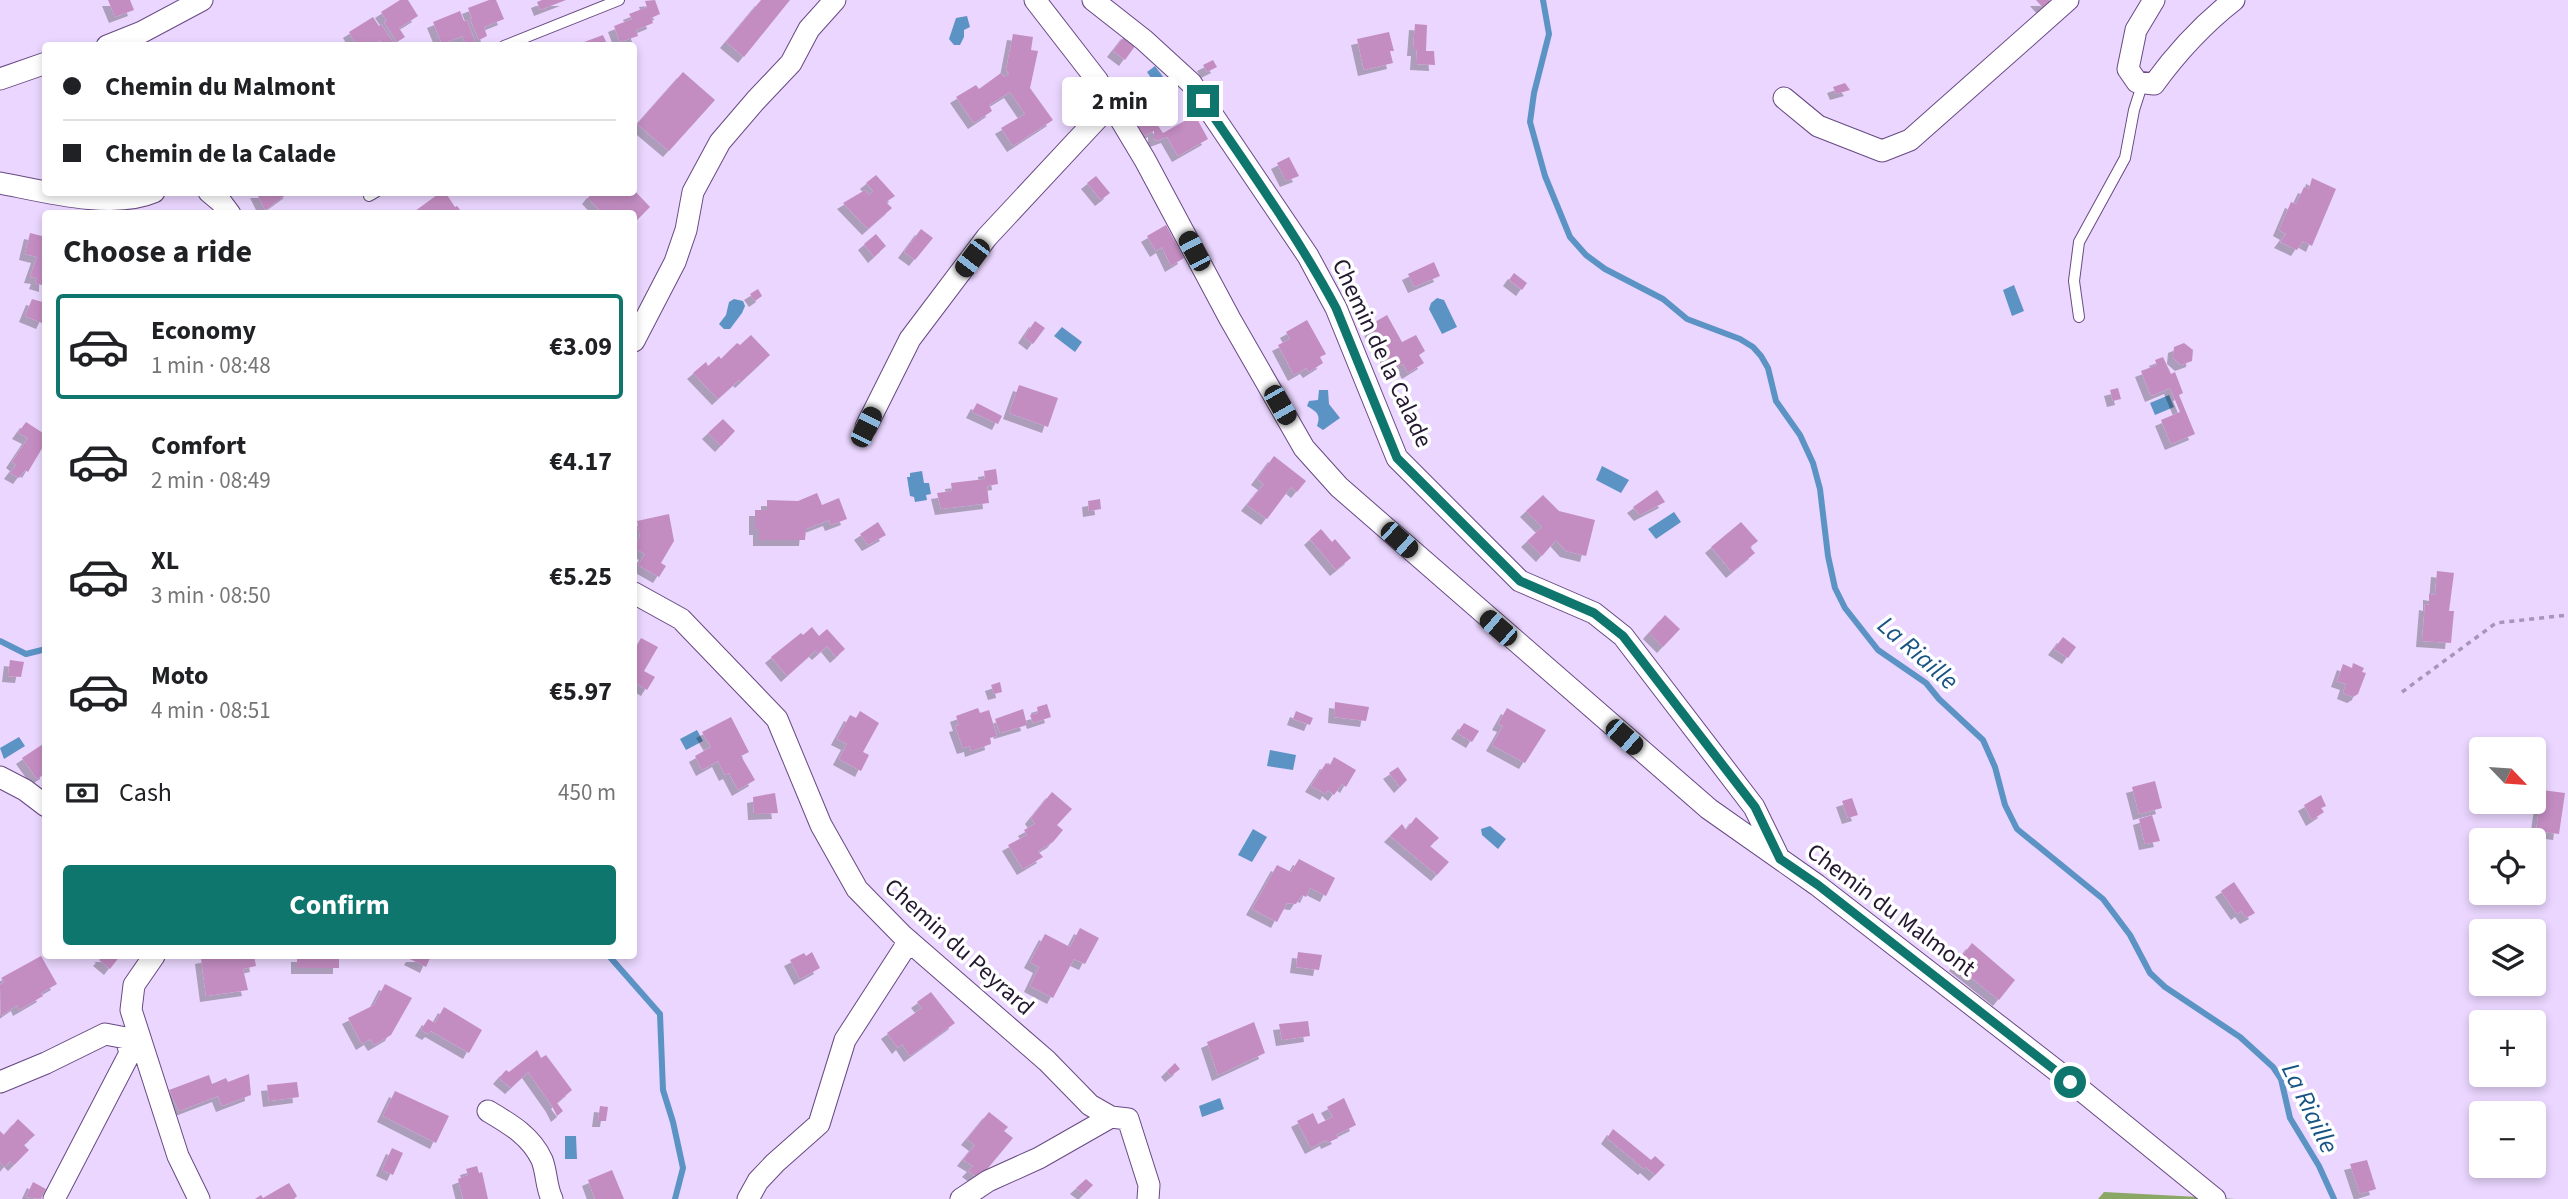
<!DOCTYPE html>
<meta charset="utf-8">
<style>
:root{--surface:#fff;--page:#f2f2f2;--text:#202124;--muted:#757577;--line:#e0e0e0;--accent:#0f766e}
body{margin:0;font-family:"Source Sans 3",sans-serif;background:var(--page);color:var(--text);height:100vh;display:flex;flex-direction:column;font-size:26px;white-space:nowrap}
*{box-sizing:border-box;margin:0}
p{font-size:23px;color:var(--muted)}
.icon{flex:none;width:38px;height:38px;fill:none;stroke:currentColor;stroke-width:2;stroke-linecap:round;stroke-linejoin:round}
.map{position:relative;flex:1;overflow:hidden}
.drawer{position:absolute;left:42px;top:210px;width:595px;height:749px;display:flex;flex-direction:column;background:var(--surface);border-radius:7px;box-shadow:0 4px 10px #0003}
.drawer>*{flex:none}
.top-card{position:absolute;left:42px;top:42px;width:595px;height:154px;border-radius:7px;box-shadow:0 4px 10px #0003;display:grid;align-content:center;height:154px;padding:0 21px;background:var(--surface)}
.needle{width:46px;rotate:115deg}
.tools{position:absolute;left:2469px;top:737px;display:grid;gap:14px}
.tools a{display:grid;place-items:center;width:77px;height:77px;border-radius:7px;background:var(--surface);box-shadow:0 4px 10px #0003;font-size:35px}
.end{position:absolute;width:32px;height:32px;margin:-16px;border:9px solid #0f766e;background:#fff;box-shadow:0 0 0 4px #fff}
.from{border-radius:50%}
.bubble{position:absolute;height:49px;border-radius:7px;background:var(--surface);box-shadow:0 4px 10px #0003;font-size:23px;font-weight:700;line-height:49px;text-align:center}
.car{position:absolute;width:21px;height:42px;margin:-21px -10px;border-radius:9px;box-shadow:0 0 5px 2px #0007;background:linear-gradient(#222 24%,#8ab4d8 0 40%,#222 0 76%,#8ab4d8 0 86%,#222 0)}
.top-card b{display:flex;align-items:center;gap:24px;height:66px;font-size:26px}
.top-card b+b{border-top:2px solid var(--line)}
.top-card i{width:18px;height:18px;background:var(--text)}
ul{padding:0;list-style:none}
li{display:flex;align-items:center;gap:21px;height:105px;margin:0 14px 10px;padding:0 7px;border:4px solid transparent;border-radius:7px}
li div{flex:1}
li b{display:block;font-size:26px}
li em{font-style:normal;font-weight:700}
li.active{border-color:var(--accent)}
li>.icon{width:63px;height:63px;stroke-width:1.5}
h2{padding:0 21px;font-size:32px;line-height:84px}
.pay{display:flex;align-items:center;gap:18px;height:77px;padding:0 21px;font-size:26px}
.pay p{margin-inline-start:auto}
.cta{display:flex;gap:14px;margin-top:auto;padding:14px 21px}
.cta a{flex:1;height:80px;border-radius:7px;background:var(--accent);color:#fff;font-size:28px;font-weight:700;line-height:80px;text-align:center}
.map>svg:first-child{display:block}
.forest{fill:#8ba766}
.water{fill:#5c93c5}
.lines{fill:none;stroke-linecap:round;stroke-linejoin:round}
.stream{stroke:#5c93c5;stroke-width:6}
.building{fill:#c38dc2;filter:url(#shadow)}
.lane-casing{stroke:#684983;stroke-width:12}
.street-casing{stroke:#684983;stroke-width:23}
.path{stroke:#a695b8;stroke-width:3.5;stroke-dasharray:5 5;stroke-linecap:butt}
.lane{stroke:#fff;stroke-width:10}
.street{stroke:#fff;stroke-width:21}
.route{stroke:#0f766e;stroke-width:9}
.labels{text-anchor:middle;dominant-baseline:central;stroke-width:7;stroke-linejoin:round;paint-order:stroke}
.street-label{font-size:24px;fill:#241830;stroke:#fff}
.water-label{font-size:26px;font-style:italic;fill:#175484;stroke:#fff}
</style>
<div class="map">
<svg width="2568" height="1199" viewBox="0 0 2568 1199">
<defs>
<filter id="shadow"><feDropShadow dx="-6" dy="6" stdDeviation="0" flood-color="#0004"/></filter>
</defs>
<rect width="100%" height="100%" fill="#ead6fe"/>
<path class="forest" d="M2104 1192 2236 1199H2098Z"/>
<path class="water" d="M967 16 970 27 964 30V37L960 45H954L949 39 956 18Z
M1155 66 1167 82 1165 89 1158 88 1147 72Z
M2014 285 2024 311 2012 316 2003 290Z
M1437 298 1444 300 1457 327 1442 334 1429 309 1431 303Z
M734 299 743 301 745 306 742 313 730 329H724L719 324 726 315 729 302Z
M1062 327 1082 342 1075 352 1054 336Z
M1319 390H1328L1329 404 1340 418 1323 430 1317 426C1321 414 1317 412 1307 406L1309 401 1318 400Z
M2169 395 2174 407 2155 415 2150 403Z
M1602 466 1629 480 1621 493 1596 480Z
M922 471 924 483H929L931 494 926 495 927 500 915 502 914 497 910 496 907 477H910V473Z
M1674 512 1681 522 1656 539 1648 529Z
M697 730 703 741 686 750 680 739Z
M19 737 25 746 4 759 0 748Z
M1270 750 1296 755 1293 770 1267 766Z
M1490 826 1506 839 1498 849 1482 835 1481 829Z
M1253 829 1267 837 1252 862 1238 855Z
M1220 1098 1224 1109 1202 1117 1199 1106Z
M565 1136H576L577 1159H565Z"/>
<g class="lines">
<path class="stream" d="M1543 0 1549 34 1534 93 1530 122 1545 176 1570 237 1586 255 1605 269 1663 299 1687 319 1740 339 1753 347 1761 356 1768 368 1776 401 1800 435 1813 463 1820 489 1828 556 1835 588 1845 608 1878 650 1926 683 1939 699 1983 740 1995 767 2005 805 2017 829 2103 899 2130 935 2150 973 2165 987 2240 1037 2273 1067 2281 1079 2290 1118 2319 1166 2334 1199
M0 641 26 654 46 649
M609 956 660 1014 663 1090 673 1122 683 1168 675 1199"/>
</g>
<path class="building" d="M108 0H130L134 10 115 17Z
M400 0H408L418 16 399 28 405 37 397 42 384 22 387 21 381 12Z
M489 0H496L504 19 484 27 487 36 479 40 470 19 472 18 468 8Z
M542 0H566L540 10 537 2Z
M655 0 660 14 651 18 653 23 636 30 638 36 620 42 614 26 632 19 629 14 647 7 645 1Z
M761 0H790L744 57 726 42Z
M2036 0H2049L2052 3 2044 9Z
M460 11 464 21 467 20 475 42 466 45 462 36 442 44 433 22Z
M373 17 379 26 381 24 394 44 383 46 380 40 372 46H357L349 32Z
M1415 24 1427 25 1426 51H1434L1435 65 1416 64 1417 50H1413Z
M1389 32 1394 51H1390L1393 63 1364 70 1357 39Z
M1127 33 1138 42 1125 60 1113 51Z
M1013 34 1033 37 1031 50 1038 51 1030 88 1053 120 1013 146 1001 128 1025 114 1010 92 989 105 992 111 974 123 956 97 976 85 979 89 1001 73 1004 77 1009 74 1006 70Z
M603 35 608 46H576V45Z
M1213 60 1217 67 1207 72 1203 65Z
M683 72 715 100 669 151 637 124Z
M1130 77 1143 101 1152 96 1160 109 1150 114 1163 133 1195 115 1208 139 1178 156 1167 137 1156 141 1154 138V131L1144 136 1118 92Z
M1845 83 1850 90 1836 94 1833 87Z
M1289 157 1299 176 1286 181 1277 163Z
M876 175 895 196 886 202 892 208 868 229 843 203 865 190 869 195 873 191 866 183Z
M1096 176 1110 193 1101 200 1087 183Z
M2312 178 2336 189 2312 246 2303 241 2297 250 2280 242 2286 234 2279 230 2291 202 2296 204 2304 187 2309 189Z
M634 190 650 207 634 223V214H603L588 198 593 192H634Z
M256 192H290L265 210Z
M441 192H445L455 207 457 206 461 211 457 214H411Z
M1166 225 1184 258 1171 266 1162 247 1156 251 1147 236Z
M921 229 933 238 915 260 904 252Z
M30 233 46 237 45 286 35 283 37 278 30 277 37 257 25 254Z
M876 234 886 246 874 257 864 244Z
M1434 262 1440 276 1414 287 1408 274Z
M1514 273 1527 283 1522 290 1509 280Z
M758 289 762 296 755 301 750 294Z
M32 299 46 303V315L42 323 25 316Z
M1387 315 1402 342 1416 335 1425 351 1419 355 1424 363 1408 373 1403 364 1393 369 1368 326Z
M1307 320 1326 354 1320 357 1323 363 1309 372 1306 368 1294 375 1278 345 1290 339 1286 332Z
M1035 321 1045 328 1033 344 1024 337Z
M751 335 770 355 741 382 739 380 718 399 693 373 706 362 708 366 719 356 721 359 737 343 740 345Z
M2184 343 2193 350 2192 361 2181 365 2173 358 2174 347Z
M2163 357 2171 374 2175 372 2183 393 2179 395 2195 434 2171 444 2161 420 2180 412 2170 388 2151 396 2141 371 2157 365 2155 360Z
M1019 385 1058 398 1048 427 1009 413Z
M2118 388 2121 399 2113 401 2110 390Z
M977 403 1002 416 998 424 972 412Z
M723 419 735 431 721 446 708 433Z
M26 422 46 435V447L44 445 28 472 25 470 19 478 10 473 16 465 12 462 28 438 18 433Z
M1274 456 1306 481 1297 492 1291 487 1267 519 1247 505 1264 484 1257 479Z
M996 469 998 484 987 486 989 503 941 509 937 493 952 491 951 483 985 479 984 471Z
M1657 490 1665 502 1640 515 1633 507Z
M817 493 822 505 839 498 847 519 831 525 829 520 806 529 805 540H759V529H755V510H767V500L798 501Z
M1543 495 1559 511 1595 520 1586 556 1566 551 1556 540 1542 556 1527 541 1542 527 1526 511Z
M1100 499 1101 509 1089 511 1088 501Z
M669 514 674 541 661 563 666 566 659 577 638 565 645 554 634 548 640 536 637 521Z
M878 522 886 535 868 545 860 534Z
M1741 522 1758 541 1750 547 1755 553 1732 572 1711 547Z
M1321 529 1332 542 1335 539 1351 558 1336 570 1310 539Z
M2437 571 2454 573 2449 611H2454L2451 643 2422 641 2425 604 2429 605V594L2435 595Z
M1665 615 1680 629 1663 647 1649 633Z
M812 627 819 636 827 629 845 649 836 657 827 646 818 654 815 651 787 676 771 657 801 633 803 635Z
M2063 637 2076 647 2068 658 2054 649Z
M641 638 658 647 644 671 655 677 647 690 634 682V650Z
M10 660 24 662 21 677 8 676Z
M2353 663 2364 668 2362 672 2366 673 2358 694 2353 697 2343 693 2346 684 2337 681 2343 664 2352 668Z
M1000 682 1002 692 994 694 991 685Z
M1335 702 1369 707 1366 721 1334 717Z
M1047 704 1051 717 1033 723 1030 715 1038 713 1037 707Z
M978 708 980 713 989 710 997 736 990 738 991 744 971 751 970 746 963 748 955 726 959 725 956 716Z
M1507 708 1546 730 1525 763 1492 745 1503 726 1498 724Z
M1023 709 1027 725 1000 733 995 719Z
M860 711 879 723 863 752 869 755 861 771 839 759 847 744 837 739 850 715 856 718Z
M1296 711 1313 718 1310 725 1293 719Z
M731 717 749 752 741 756 755 780 738 790 729 773 725 775 718 761 702 770 695 756 711 747 702 732Z
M1464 723 1479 731 1472 742 1457 733Z
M46 742V773L37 779 22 758Z
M1334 757 1356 770 1346 787 1342 784 1334 795 1328 790 1326 794 1311 786 1326 763 1330 765Z
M1398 767 1407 780 1400 787 1389 773Z
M2155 781 2162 808 2139 814 2132 787Z
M2542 790 2565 793 2559 834 2536 831Z
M1052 792 1072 809 1057 825 1063 830 1053 842 1038 851 1043 857 1023 869 1008 845 1027 835 1024 830 1035 824 1031 818Z
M775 793 778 813 754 814 753 797Z
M2321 795 2326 806 2321 808 2324 812 2312 820 2304 805Z
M1852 798 1858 815 1848 818 1842 801Z
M2152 815 2160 841 2145 844 2139 819Z
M1416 817 1439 838 1430 846 1449 862 1437 875 1390 836 1402 824 1406 830Z
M1299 859 1335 878 1326 896 1310 888 1306 897 1302 895 1296 904 1287 903 1277 922 1252 909 1277 865 1291 872Z
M2234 882 2255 913 2246 918 2241 911 2237 914 2221 891Z
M1080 928 1099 938 1085 964 1074 959 1053 998 1030 986 1039 967 1030 962 1045 934 1070 947Z
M1972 943 2015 980 1999 1000 1955 965Z
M812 952 820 968 800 979 790 960 804 953 806 956Z
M1298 952 1322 955 1319 970 1296 967Z
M41 956 57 984 41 993 43 996 19 1010 17 1005 1 1016 0 985 4 982 1 978Z
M100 956H120L110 969 99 960 102 957Z
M211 956H254L256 966 243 969 248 990 206 996 201 958Z
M297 956H339V968H297Z
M412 956H431L426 967 410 959Z
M385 984 412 998 391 1035 374 1045 370 1039 362 1044 348 1018 374 1005Z
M931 992 955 1023 910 1056 902 1044 898 1048 887 1033 922 1008 917 1002Z
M444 1007 482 1030 469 1053 431 1031 428 1034 421 1030 428 1019 435 1023Z
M1308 1021 1310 1036 1282 1040 1279 1024Z
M1254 1022 1265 1053 1218 1075 1207 1042Z
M537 1050 541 1058 546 1055 572 1090 557 1103 563 1111 557 1116 552 1106 528 1072 511 1088 499 1078 506 1070 509 1072Z
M1175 1063 1180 1069 1171 1076 1167 1071Z
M249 1074 251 1095 222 1106 218 1096 179 1111 169 1090 209 1075 212 1084 226 1078 228 1082Z
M297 1082 299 1097 269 1101 267 1085Z
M395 1091 449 1116 436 1143 383 1116Z
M1344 1098 1356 1125 1336 1135 1338 1138 1327 1143 1326 1140 1311 1148 1297 1121 1313 1113 1318 1124 1333 1117 1327 1107Z
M600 1106 608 1107 606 1121H598Z
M989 1112 1008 1127 1004 1131 1013 1138 979 1179 968 1171 973 1166 963 1160 975 1145 967 1139Z
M18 1119 35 1135 24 1145 29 1150 14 1165 10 1161 5 1167 0 1162V1131L4 1135Z
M1613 1129 1651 1160 1655 1156 1665 1165 1655 1175 1646 1167 1644 1169 1607 1138Z
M392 1148 403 1153 393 1175 382 1170Z
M2367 1160 2376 1189 2360 1194 2350 1164Z
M477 1166 479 1173 482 1172 488 1199H463L458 1179 468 1175 466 1169Z
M612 1170 624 1199H595L588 1180Z
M1086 1179 1093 1185 1084 1194 1076 1188Z
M33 1182 46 1189 41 1199 26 1197Z
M289 1183 297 1196 294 1199H255L261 1195 263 1198Z"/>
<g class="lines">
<g class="lane-casing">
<path id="lane" d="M504 46 619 0
M369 196 376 192
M2079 317 2074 281 2079 242 2125 158 2134 110 2143 82"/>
</g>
<g class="street-casing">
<path id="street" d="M1035 0 1097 80 1145 160 1230 319 1304 448 1339 487 1709 809 1817 885 2070 1081 2215 1199
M1093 0 1144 40 1191 83 1308 256 1336 308 1397 458 1520 581 1594 613 1623 636 1754 807 1779 858
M2154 0 2136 30 2128 69 2137 82 2154 84C2178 51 2202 25 2234 0
M107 46 142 32 202 0
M0 79 46 63
M1784 98 1818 126 1882 151 1910 140 2068 0
M0 183C42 191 113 210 154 192
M209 192 221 202 230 214
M634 341 675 262 686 230 693 192 720 142 756 100 791 63 809 29 835 0
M866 427 910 339 987 237 1111 104
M634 593 681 619 777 719 821 825 857 889 903 936 1047 1061 1090 1105 1111 1117 1128 1119 1149 1185 1148 1199
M0 777 25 790 46 806
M154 956 134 985 131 1010 178 1156 199 1199
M0 1082 46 1063 105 1034 126 1038 130 1053 54 1199
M488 1111C510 1124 531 1136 542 1160 547 1173 546 1187 552 1199
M748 1199 758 1181 775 1163 819 1124 845 1040 909 941
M961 1199 988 1181 1039 1158 1111 1117"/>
</g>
<path class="path" d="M2402 692 2496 623 2568 615"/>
<use href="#lane" class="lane"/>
<use href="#street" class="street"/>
</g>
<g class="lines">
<path class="route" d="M1203 101C1249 169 1297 235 1336 308L1397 458 1520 581 1594 613 1623 636 1755 807 1780 859 1818 885 2070 1082"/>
</g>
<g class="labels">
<g class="street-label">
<text transform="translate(1382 353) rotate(65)">Chemin de la Calade</text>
<text transform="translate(1891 910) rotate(37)">Chemin du Malmont</text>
<text transform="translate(959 947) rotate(42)">Chemin du Peyrard</text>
</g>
<g class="water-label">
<text transform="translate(1918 653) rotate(41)">La Riaille</text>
<text transform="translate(2310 1108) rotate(64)">La Riaille</text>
</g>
</g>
</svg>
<div class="tools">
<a><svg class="needle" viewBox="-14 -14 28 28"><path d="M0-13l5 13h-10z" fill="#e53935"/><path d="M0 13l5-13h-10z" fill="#757577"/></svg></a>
<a><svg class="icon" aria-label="locate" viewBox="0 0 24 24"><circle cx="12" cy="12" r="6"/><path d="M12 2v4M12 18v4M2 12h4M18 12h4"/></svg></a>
<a><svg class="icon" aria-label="layers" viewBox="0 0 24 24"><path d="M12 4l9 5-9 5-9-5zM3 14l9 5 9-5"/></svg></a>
<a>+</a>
<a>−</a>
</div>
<i class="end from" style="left:2070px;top:1082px"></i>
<i class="end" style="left:1203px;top:101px"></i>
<div class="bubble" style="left:1062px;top:77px;width:116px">2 min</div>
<i class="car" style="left:1194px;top:251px;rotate:332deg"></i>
<i class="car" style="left:972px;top:258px;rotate:217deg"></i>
<i class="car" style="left:1280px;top:405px;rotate:150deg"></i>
<i class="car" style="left:866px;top:427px;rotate:26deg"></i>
<i class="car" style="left:1399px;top:540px;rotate:132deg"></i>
<i class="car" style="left:1498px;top:628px;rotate:311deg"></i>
<i class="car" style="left:1624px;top:737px;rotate:131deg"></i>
<div class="top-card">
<b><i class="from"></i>Chemin du Malmont</b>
<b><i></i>Chemin de la Calade</b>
</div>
<section class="drawer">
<h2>Choose a ride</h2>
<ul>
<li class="active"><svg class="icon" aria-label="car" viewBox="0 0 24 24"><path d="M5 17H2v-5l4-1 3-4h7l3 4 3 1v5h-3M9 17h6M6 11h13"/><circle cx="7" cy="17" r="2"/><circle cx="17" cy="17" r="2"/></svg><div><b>Economy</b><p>1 min · 08:48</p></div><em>€3.09</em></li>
<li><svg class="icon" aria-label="car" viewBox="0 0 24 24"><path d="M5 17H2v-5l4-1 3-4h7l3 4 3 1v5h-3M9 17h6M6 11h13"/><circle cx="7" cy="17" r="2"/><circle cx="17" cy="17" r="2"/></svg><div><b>Comfort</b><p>2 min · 08:49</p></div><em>€4.17</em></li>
<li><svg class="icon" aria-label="car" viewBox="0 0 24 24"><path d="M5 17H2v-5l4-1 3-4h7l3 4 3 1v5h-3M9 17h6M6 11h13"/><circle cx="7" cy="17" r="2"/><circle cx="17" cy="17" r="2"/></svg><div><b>XL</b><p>3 min · 08:50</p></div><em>€5.25</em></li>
<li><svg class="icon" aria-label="car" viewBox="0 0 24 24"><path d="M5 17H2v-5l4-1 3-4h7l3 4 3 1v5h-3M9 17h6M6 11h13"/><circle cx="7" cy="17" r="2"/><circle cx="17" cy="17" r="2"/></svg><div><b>Moto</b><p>4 min · 08:51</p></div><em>€5.97</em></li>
</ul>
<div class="pay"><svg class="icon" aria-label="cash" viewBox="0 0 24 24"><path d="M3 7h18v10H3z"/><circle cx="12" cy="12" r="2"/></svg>Cash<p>450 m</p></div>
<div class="cta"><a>Confirm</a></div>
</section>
</div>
